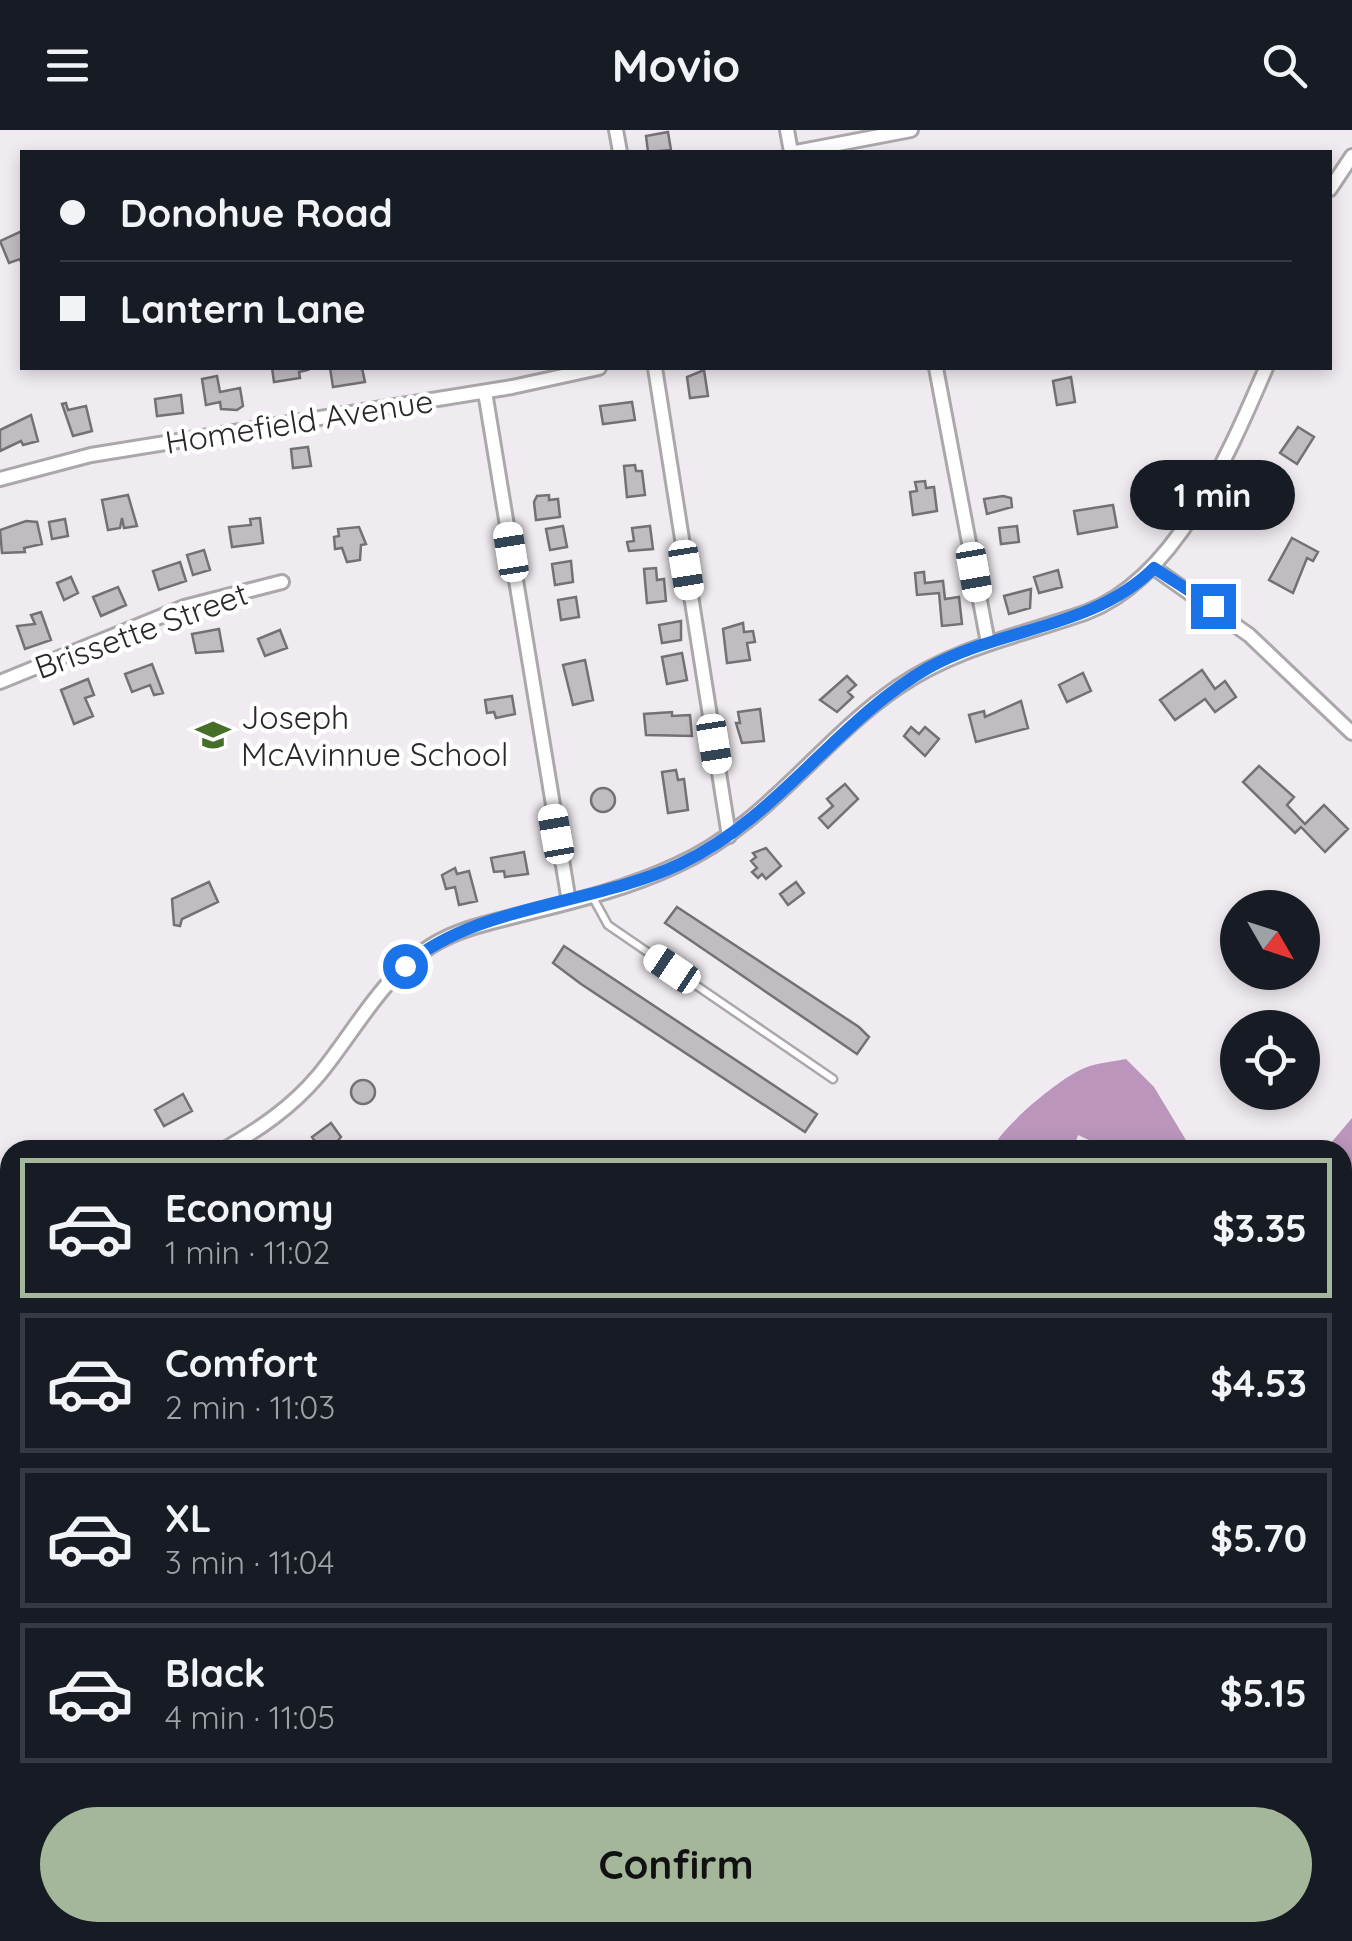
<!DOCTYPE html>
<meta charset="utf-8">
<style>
:root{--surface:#171b24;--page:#242831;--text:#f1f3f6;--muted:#9ea1a6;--line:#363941;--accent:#a4b79a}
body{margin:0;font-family:Quicksand,sans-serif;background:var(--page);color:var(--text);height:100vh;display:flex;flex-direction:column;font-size:38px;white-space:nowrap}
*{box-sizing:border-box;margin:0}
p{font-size:32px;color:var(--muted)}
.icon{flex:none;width:55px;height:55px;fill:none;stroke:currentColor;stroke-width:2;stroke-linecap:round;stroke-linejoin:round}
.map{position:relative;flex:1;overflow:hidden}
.side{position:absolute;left:0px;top:1010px;width:1352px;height:802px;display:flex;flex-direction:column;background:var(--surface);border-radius:30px 30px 0 0;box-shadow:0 5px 15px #0003}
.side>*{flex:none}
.banner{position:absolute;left:20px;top:20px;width:1312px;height:220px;border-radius:0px;box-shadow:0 5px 15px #0003;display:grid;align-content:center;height:220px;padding:0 40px;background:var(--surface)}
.needle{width:65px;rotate:129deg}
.fabs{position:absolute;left:1220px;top:760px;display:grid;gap:20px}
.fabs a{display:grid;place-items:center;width:100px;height:100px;border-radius:50%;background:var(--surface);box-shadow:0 5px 15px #0003;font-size:50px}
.end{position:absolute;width:45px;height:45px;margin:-22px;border:12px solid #1a73e8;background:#fff;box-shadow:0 0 0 5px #fff}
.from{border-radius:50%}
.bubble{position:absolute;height:70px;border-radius:35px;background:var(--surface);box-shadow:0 5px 15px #0003;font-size:32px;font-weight:700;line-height:70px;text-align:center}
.car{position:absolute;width:30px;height:60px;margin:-30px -15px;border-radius:12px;box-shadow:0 0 8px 2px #0007;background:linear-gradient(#fff 24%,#345 0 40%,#fff 0 76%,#345 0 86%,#fff 0)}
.banner b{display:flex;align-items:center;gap:35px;height:95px;font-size:38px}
.banner b+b{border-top:2px solid var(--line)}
.banner i{width:25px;height:25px;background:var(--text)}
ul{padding:18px 0 0;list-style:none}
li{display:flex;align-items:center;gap:30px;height:140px;margin:0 20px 15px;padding:0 20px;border:5px solid var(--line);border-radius:0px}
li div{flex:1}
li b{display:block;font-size:38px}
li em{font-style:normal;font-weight:700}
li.on{border-color:var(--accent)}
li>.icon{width:90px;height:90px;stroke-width:1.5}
.action{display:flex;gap:20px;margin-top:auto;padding:20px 40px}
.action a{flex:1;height:115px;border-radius:60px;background:var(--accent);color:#111;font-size:40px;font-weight:700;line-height:115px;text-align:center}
header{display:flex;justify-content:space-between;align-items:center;height:130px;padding:0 40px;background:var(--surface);font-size:45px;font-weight:700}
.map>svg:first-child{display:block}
.water{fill:#bb95bc}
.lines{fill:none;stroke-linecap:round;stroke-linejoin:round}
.stream{stroke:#bb95bc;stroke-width:5}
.river{stroke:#bb95bc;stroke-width:28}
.building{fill:#c1bcc1;stroke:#747074;stroke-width:2.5}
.service-casing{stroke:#aba7ab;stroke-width:11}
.minor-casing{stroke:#aba7ab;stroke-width:18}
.service{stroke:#fff;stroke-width:6}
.minor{stroke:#fff;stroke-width:12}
.route{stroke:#1a73e8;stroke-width:12}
.labels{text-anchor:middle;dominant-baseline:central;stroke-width:9;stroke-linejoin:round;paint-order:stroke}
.street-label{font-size:32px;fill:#2a282a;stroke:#fff}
.poi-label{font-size:32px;fill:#2a282a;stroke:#fff;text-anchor:start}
</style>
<header><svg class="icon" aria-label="menu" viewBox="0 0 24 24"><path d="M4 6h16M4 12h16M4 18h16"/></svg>Movio<svg class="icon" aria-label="search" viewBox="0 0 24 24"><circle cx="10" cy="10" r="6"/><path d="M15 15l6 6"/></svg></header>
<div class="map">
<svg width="1352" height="1811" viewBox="0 0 1352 1811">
<rect width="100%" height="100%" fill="#f0ebf0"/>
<path class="water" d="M1126 929 1154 957 1192 1020H1110L1078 1005 1073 1020H991C1004 995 1054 953 1080 940 1093 933 1112 932 1126 929Z
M1352 988V1144L1343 1151 1342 1020H1325Z"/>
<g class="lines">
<path class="stream" d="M1352 1195V1199
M1342 1358 1352 1346
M1029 1811 1034 1802"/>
<path class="river" d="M1342 1092 1352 1078"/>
</g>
<path class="building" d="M668 2 671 20 648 22 646 6Z
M22 101V135L20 129 9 133 0 111Z
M272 238H307L308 240 299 242 300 248 274 252Z
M330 238H362L365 252 333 257Z
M704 240 708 266 690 268 687 247Z
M217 246 220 262 240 258 243 276 237 280 221 279 220 272 206 275 202 249Z
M1071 247 1075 272 1057 275 1053 251Z
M181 265 183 283 157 286 155 269Z
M632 272 635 290 603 294 600 276Z
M66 273 68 280 86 276 92 301 73 306 62 274Z
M31 285 38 311 23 315 21 311 0 321V300Z
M1298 297 1314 307 1297 334 1280 323Z
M308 317 311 336 293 338 291 319Z
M635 335 636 341H642L645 365 627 367 624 336Z
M925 351 926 358 934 357 937 381 913 385 910 362 917 361 915 352Z
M128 365 137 396 124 398 122 388 120 398 108 400 102 370Z
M549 365V370L558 369 560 387 536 390 534 372 537 366Z
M1003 366 1011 368 1012 377 987 384 984 369Z
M1113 375 1117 397 1078 404 1074 381Z
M260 388 263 413 232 417 229 397 251 395 250 389Z
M65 389 68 406 52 409 49 392Z
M26 391 37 392 42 414 24 418 25 422 2 423 0 400Z
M563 396 567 417 550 420 546 399Z
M650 396 653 419 629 421 627 412 634 411 632 398Z
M1017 396 1019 412 1001 414 999 398Z
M359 397 366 414 361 415 360 430 347 432 342 418 335 419 334 407 339 406 338 399Z
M1292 408 1318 422 1313 431 1307 428 1293 463 1269 450Z
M204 420 210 440 193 445 187 425Z
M571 431 573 452 555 455 552 434Z
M180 432 186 451 159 460 153 441Z
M656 438 657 450 664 449 666 471 647 473 644 439Z
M1058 440 1062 457 1039 463 1034 447Z
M924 442 925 453 943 451 945 469 959 467 962 494 942 496 939 463 917 465 915 443Z
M71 447 78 463 64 470 57 453Z
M118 457 126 475 101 486 93 467Z
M1031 459 1030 478 1009 484 1004 466Z
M576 467 579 487 561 490 558 470Z
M41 482 51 510 25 519 17 496 35 494 31 485Z
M681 491V510L662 513 659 495Z
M743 493 744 502 753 501 755 512 747 513 750 530 727 533 723 499Z
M219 499 223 521 196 523 192 504Z
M280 500 287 518 265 526 258 509Z
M682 523 687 550 667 554 662 527Z
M585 530 593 570 573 575 563 535Z
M152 534 163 563 154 565 150 555 132 562 125 544Z
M1202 540 1215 559 1225 551 1236 567 1215 582 1205 569 1175 590 1160 570Z
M1083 543 1091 561 1067 572 1059 555Z
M847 546 856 555 848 562 853 567 837 582 820 570Z
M88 549 94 565 85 568 93 586 74 594 61 560Z
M512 566 515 584 496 588 494 582 487 583 485 570Z
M1021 571 1028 598 976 612 969 585 984 581 985 587Z
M760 579 764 611 742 613 736 593H740L738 582Z
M672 582V586L690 585 692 606 646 605 644 584Z
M911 597 919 604 925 597 939 609 925 626 904 606Z
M1259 636 1294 667 1287 675 1305 694 1324 675 1348 699 1325 722 1301 697 1295 703 1243 652Z
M676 640 678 650 684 649 688 680 668 683 662 642Z
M845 654 858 669 828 698 819 688 833 676 827 669Z
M591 670a12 12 0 1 1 24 0a12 12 0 1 1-24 0Z
M766 718 781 736 766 749 762 744 758 748 752 742 757 738 751 731 756 727 753 723Z
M524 722 528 744 505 747 504 741 494 742 491 728Z
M455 738 457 744 469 741 477 771 459 775 455 757 446 759 442 745Z
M209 752 218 772 182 789 180 796 174 795 172 769Z
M796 752 804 763 788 775 780 764Z
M677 777 859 897 869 907 857 924 665 793Z
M564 816 817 984 805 1002 581 854 553 833Z
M351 962a12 12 0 1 1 24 0a12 12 0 1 1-24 0Z
M183 964 192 981 164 996 155 980Z
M331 993 341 1007 330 1020H321L312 1007Z
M88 1802H129L131 1811H90Z"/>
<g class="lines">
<g class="service-casing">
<path id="service" d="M592 766 608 795 833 949"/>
</g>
<g class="minor-casing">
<path id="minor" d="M616 0 620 22
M787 0 791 22
M796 22 911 0
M1330 59 1352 26
M655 238 729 706
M936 238 988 513
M485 262 569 772
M0 349 91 325 512 257 599 238
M1154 438 1249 505 1352 603
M0 552 184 477 282 452
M223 1020C258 1000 291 978 318 946 354 903 382 846 431 816 461 797 498 791 531 782 580 770 630 757 675 736 766 696 819 611 898 557 956 517 1023 505 1087 482 1177 448 1230 321 1266 238
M0 1192 10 1181
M0 1319 10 1321
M171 1802 174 1811
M222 1802 225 1811
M263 1802 267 1811
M802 1802 815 1811
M185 1811 213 1802
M890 1811 894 1802"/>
</g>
<use href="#service" class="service"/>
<use href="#minor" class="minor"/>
</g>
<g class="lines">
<path class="route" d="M405 836C477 774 594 775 680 734 778 688 836 591 928 538 1001 497 1093 499 1154 438L1213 476"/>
</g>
<defs>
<g id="school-bare" transform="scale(2.7)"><path d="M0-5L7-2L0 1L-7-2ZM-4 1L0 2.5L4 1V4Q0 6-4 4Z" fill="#456e29" stroke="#fff" stroke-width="2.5" paint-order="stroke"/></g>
</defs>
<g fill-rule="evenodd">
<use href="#school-bare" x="213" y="605"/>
</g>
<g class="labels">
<g class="street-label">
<text transform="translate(299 291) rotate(-9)">Homefield Avenue</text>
<text transform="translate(141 500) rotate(-20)">Brissette Street</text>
</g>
<g class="poi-label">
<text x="241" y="587">Joseph<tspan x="241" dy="37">McAvinnue School</tspan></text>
</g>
</g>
</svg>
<div class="fabs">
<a><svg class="needle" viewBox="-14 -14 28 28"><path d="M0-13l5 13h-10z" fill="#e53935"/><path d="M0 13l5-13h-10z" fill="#9ea1a6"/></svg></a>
<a><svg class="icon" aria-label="locate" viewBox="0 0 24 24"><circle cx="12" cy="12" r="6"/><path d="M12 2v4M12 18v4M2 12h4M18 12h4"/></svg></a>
</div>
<i class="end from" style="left:405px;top:836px"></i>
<i class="end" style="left:1213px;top:476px"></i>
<div class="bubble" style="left:1130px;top:330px;width:165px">1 min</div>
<i class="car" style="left:511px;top:422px;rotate:351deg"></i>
<i class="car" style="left:686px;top:440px;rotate:171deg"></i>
<i class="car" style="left:974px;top:442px;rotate:170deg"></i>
<i class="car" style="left:714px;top:614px;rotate:171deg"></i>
<i class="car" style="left:556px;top:704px;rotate:350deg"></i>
<i class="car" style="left:672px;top:839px;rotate:304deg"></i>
<div class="banner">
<b><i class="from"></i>Donohue Road</b>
<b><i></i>Lantern Lane</b>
</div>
<section class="side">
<ul>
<li class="on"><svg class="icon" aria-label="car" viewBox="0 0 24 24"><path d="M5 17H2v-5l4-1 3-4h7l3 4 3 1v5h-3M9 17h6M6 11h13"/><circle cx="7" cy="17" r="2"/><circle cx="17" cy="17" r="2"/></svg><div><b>Economy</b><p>1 min · 11:02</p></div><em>$3.35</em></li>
<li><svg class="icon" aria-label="car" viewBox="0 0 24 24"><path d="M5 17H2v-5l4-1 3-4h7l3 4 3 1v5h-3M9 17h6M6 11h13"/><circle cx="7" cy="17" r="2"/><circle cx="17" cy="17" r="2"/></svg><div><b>Comfort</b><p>2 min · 11:03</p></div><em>$4.53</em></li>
<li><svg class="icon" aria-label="car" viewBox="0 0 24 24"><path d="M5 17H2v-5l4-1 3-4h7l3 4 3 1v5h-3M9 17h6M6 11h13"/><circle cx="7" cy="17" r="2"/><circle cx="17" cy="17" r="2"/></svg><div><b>XL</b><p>3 min · 11:04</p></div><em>$5.70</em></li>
<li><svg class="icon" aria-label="car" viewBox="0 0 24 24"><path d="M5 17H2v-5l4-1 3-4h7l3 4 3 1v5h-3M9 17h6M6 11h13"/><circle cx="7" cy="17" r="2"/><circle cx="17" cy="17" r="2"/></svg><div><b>Black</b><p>4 min · 11:05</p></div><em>$5.15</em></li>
</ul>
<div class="action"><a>Confirm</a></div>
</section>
</div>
